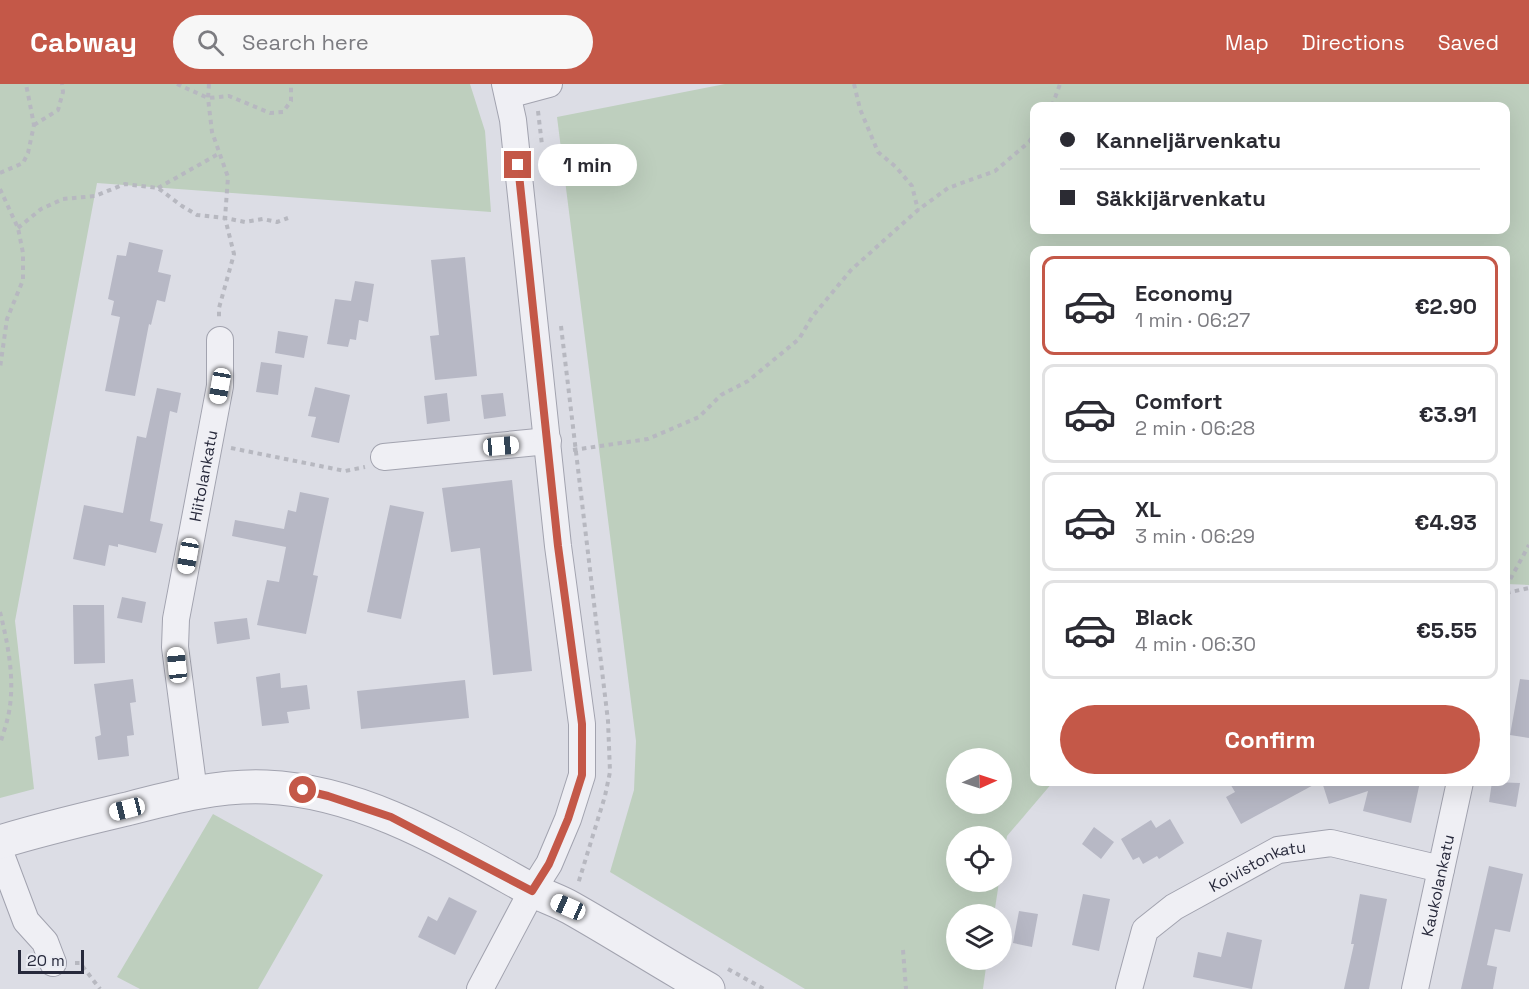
<!DOCTYPE html>
<meta charset="utf-8">
<style>
:root{--surface:#fff;--page:#f7f7f7;--text:#2b2b33;--muted:#7c7c81;--line:#e1e1e2;--accent:#c45848}
body{margin:0;font-family:"Space Grotesk",sans-serif;background:var(--page);color:var(--text);height:100vh;display:flex;flex-direction:column;font-size:22px;white-space:nowrap}
*{box-sizing:border-box;margin:0}
p{font-size:20px;color:var(--muted)}
.icon{flex:none;width:33px;height:33px;fill:none;stroke:currentColor;stroke-width:2;stroke-linecap:round;stroke-linejoin:round}
.map{position:relative;flex:1;overflow:hidden}
.panel{position:absolute;left:1030px;top:162px;width:480px;height:540px;display:flex;flex-direction:column;background:var(--surface);border-radius:12px;box-shadow:0 6px 24px #0002}
.panel>*{flex:none}
.banner{position:absolute;left:1030px;top:18px;width:480px;height:132px;border-radius:12px;box-shadow:0 6px 24px #0002;display:grid;align-content:center;height:132px;padding:0 30px;background:var(--surface)}
.needle{width:39px;rotate:87deg}
.controls{position:absolute;left:946px;top:664px;display:grid;gap:12px}
.controls a{display:grid;place-items:center;width:66px;height:66px;border-radius:50%;background:var(--surface);box-shadow:0 6px 24px #0002;font-size:30px}
.scale{position:absolute;left:18px;bottom:15px;width:66px;box-sizing:border-box;padding-left:6px;border:3px solid #27293b;border-top:0;font-size:16px;line-height:21px;white-space:nowrap;color:#27293b;-webkit-text-stroke:4px #ebecf3;paint-order:stroke}
.end{position:absolute;width:27px;height:27px;margin:-14px;border:8px solid #c45848;background:#fff;box-shadow:0 0 0 3px #fff}
.from{border-radius:50%}
.bubble{position:absolute;height:42px;border-radius:21px;background:var(--surface);box-shadow:0 6px 24px #0002;font-size:20px;font-weight:700;line-height:42px;text-align:center}
.car{position:absolute;width:18px;height:36px;margin:-18px -9px;border-radius:8px;box-shadow:0 0 4px 2px #0007;background:linear-gradient(#fff 24%,#345 0 40%,#fff 0 76%,#345 0 86%,#fff 0)}
.banner b{display:flex;align-items:center;gap:21px;height:57px;font-size:22px}
.banner b+b{border-top:2px solid var(--line)}
.banner i{width:15px;height:15px;background:var(--text)}
ul{padding:10px 0 0;list-style:none}
li{display:flex;align-items:center;gap:18px;height:99px;margin:0 12px 9px;padding:0 18px;border:3px solid var(--line);border-radius:12px}
li div{flex:1}
li b{display:block;font-size:22px}
li em{font-style:normal;font-weight:700}
li.selected{border-color:var(--accent)}
li>.icon{width:54px;height:54px;stroke-width:1.5}
.cta{display:flex;gap:12px;margin-top:auto;padding:12px 30px}
.cta a{flex:1;height:69px;border-radius:36px;background:var(--accent);color:#fff;font-size:24px;font-weight:700;line-height:69px;text-align:center}
header{display:flex;align-items:center;gap:36px;box-sizing:border-box;height:84px;padding:0 30px;background:var(--accent);color:#fff}
header strong{font-size:28px}
nav{display:flex;gap:33px;margin-inline-start:auto;font-size:21px}
.search{width:420px;height:54px;background:var(--page);display:flex;align-items:center;gap:15px;box-sizing:border-box;padding:0 21px;border-radius:33px;color:var(--muted);font-size:22px}
.map>svg:first-child{display:block}
.green{fill:#becfbe;fill-rule:evenodd}
.building{fill:#b7b8c5}
.lines{fill:none;stroke-linecap:round;stroke-linejoin:round}
.minor-casing{stroke:#a2a3af;stroke-width:28}
.tertiary-casing{stroke:#a2a3af;stroke-width:35}
.path{stroke:#b7b8c0;stroke-width:4;stroke-dasharray:4.5 4.5;stroke-linecap:butt}
.minor{stroke:#efeff4;stroke-width:26}
.tertiary{stroke:#efeff4;stroke-width:33}
.route{stroke:#c45848;stroke-width:8}
.labels{text-anchor:middle;dominant-baseline:central;stroke-width:4.5;stroke-linejoin:round;paint-order:stroke}
.street-label{font-size:16px;fill:#27293b;stroke:#ebecf3}
</style>
<header>
<strong>Cabway</strong>
<div class="search"><svg class="icon" aria-label="search" viewBox="0 0 24 24"><circle cx="10" cy="10" r="6"/><path d="M15 15l6 6"/></svg>Search here</div>
<nav><a>Map</a><a>Directions</a><a>Saved</a></nav>
</header>
<div class="map">
<svg width="1529" height="905" viewBox="0 0 1529 905">
<rect width="100%" height="100%" fill="#dcdde5"/>
<path class="green" d="M0 0H470L485 47 491 128 97 99 15 537 34 705 0 714Z
M725 0H1529V501L1506 500V166H1035V698H1053L1007 752 1002 782V753H957V798H999L994 831H957V876H987L983 905H805L610 788 634 706 636 657 557 33ZM1035 22H1506V146H1035ZM957 675H1002V720H957Z
M213 730 323 791 258 905H140L117 893Z"/>
<path class="building" d="M129 158 163 166 158 188 171 191 165 218 157 216 151 241 149 240 135 312 105 307 120 233 111 231 114 217 108 215 117 171 126 172Z
M465 173 477 292 435 296 430 252 439 251 431 176Z
M355 197 374 200 368 238 359 236 356 256 350 255 348 263 327 260 335 215 351 217Z
M278 247 308 252 304 274 275 269Z
M261 278 282 281 278 311 256 308Z
M315 303 350 311 339 359 311 353 316 333 308 332Z
M157 304 181 309 177 329 170 327 150 437 163 440 156 469 118 460V463L109 461 105 482 73 475 84 421 123 429 137 352 146 354Z
M447 309 450 337 427 340 424 312Z
M503 309 506 332 484 335 481 311Z
M512 396 532 587 493 591 480 464 451 468 442 404Z
M300 408 329 414 313 491 318 492 306 550 257 541 267 496 279 498 286 463 232 452 235 436 284 445 288 426 296 428Z
M390 421 424 428 401 535 367 528Z
M122 513 146 518 142 539 117 534Z
M73 521H104L105 579 74 580Z
M247 534 250 555 217 560 214 538Z
M280 589 281 604 307 601 310 625 287 628 289 639 262 642 256 593Z
M133 595 136 618 130 619 134 651 127 652 129 672 98 676 95 653 101 651 94 600Z
M1520 595 1529 596V654L1510 651Z
M465 596 469 634 361 645 357 607Z
M1229 698H1319L1241 740 1226 713 1235 708Z
M1322 698H1420L1411 739 1363 727 1368 707 1329 720Z
M1492 698 1520 699 1516 723 1489 718Z
M1170 735 1184 759 1159 775 1157 772 1143 780 1139 773 1133 776 1121 755 1151 736 1156 744Z
M1094 743 1114 758 1101 775 1082 760Z
M1489 782 1523 790 1510 848 1495 845 1487 881 1497 883 1493 905H1461Z
M1083 810 1110 815 1099 867 1072 861Z
M1360 810 1387 815 1369 905H1344L1354 860H1351Z
M449 813 477 827 455 871 418 853 428 832 437 837Z
M1019 827 1038 830 1032 863 1013 859Z
M1227 848 1262 856 1252 905 1193 893 1198 868 1221 873Z"/>
<g class="lines">
<g class="minor-casing">
<g id="minor">
<path d="M508 11 549 0"/>
<path d="M384 373 548 357"/>
<path id="s1" d="M194 708 175 563 176 535 220 302V256"/>
<path d="M0 768 26 837 45 858 53 879"/>
<path d="M480 905 532 807 549 780 568 735 582 691V640L558 462 513 36 505 0"/>
<path id="s2" d="M1129 905 1145 846 1174 823 1278 766 1331 759 1441 785"/>
<path id="s3" d="M1415 905 1460 698"/>
</g>
</g>
<g class="tertiary-casing">
<path id="tertiary" d="M0 758C42 745 85 735 127 725 173 713 218 701 266 703 360 707 445 758 526 803 540 811 557 816 571 824 617 850 662 879 708 905"/>
</g>
<path class="path" d="M177 0 208 14 229 12 270 29 283 28 291 17V0
M209 0 208 14 212 48 228 93 225 134 234 170 219 224V233
M854 0 860 25 878 68 896 83 912 102 918 126
M1052 22 1060 0
M538 27 542 61
M34 41 58 26 63 8 62 0
M0 89 23 79 28 69 34 41 26 0
M158 104 220 69
M0 105 18 144 23 169V196L7 235 0 284
M18 144 41 125 63 115 95 112 125 100 158 104 182 122 197 131 225 134 245 138 263 135 277 138 288 134
M561 242 608 637 610 688 605 712 578 800
M231 364 345 387 365 383
M573 366 648 355 699 333 721 311 748 297 799 255 812 233 851 186 918 126 948 104 995 87 1029 58 1035 49
M1506 503 1529 461
M1506 509 1529 504
M0 528C8 560 15 595 9 628 7 639 3 650 0 660
M903 866 906 905
M75 879H80L100 905
M728 885 764 905"/>
<use href="#minor" class="minor"/>
<use href="#tertiary" class="tertiary"/>
</g>
<g class="lines">
<path class="route" d="M303 706 328 712 391 733 532 807 549 780 568 735 582 691V640L558 462 518 81"/>
</g>
<g class="labels">
<g class="street-label">
<text stroke="none"><textPath href="#s1" startOffset="320">Hiitolankatu</textPath></text>
<text stroke="none"><textPath href="#s2" startOffset="192">Koivistonkatu</textPath></text>
<text stroke="none"><textPath href="#s3" startOffset="106">Kaukolankatu</textPath></text>
</g>
</g>
</svg>
<div class="controls">
<a><svg class="needle" viewBox="-14 -14 28 28"><path d="M0-13l5 13h-10z" fill="#e53935"/><path d="M0 13l5-13h-10z" fill="#7c7c81"/></svg></a>
<a><svg class="icon" aria-label="locate" viewBox="0 0 24 24"><circle cx="12" cy="12" r="6"/><path d="M12 2v4M12 18v4M2 12h4M18 12h4"/></svg></a>
<a><svg class="icon" aria-label="layers" viewBox="0 0 24 24"><path d="M12 4l9 5-9 5-9-5zM3 14l9 5 9-5"/></svg></a>
</div>
<div class="scale">20 m</div>
<i class="end from" style="left:303px;top:706px"></i>
<i class="end" style="left:518px;top:81px"></i>
<div class="bubble" style="left:538px;top:60px;width:99px">1 min</div>
<i class="car" style="left:220px;top:302px;rotate:190deg"></i>
<i class="car" style="left:501px;top:362px;rotate:85deg"></i>
<i class="car" style="left:188px;top:472px;rotate:190deg"></i>
<i class="car" style="left:177px;top:581px;rotate:354deg"></i>
<i class="car" style="left:127px;top:725px;rotate:256deg"></i>
<i class="car" style="left:568px;top:823px;rotate:294deg"></i>
<div class="banner">
<b><i class="from"></i>Kanneljärvenkatu</b>
<b><i></i>Säkkijärvenkatu</b>
</div>
<section class="panel">
<ul>
<li class="selected"><svg class="icon" aria-label="car" viewBox="0 0 24 24"><path d="M5 17H2v-5l4-1 3-4h7l3 4 3 1v5h-3M9 17h6M6 11h13"/><circle cx="7" cy="17" r="2"/><circle cx="17" cy="17" r="2"/></svg><div><b>Economy</b><p>1 min · 06:27</p></div><em>€2.90</em></li>
<li><svg class="icon" aria-label="car" viewBox="0 0 24 24"><path d="M5 17H2v-5l4-1 3-4h7l3 4 3 1v5h-3M9 17h6M6 11h13"/><circle cx="7" cy="17" r="2"/><circle cx="17" cy="17" r="2"/></svg><div><b>Comfort</b><p>2 min · 06:28</p></div><em>€3.91</em></li>
<li><svg class="icon" aria-label="car" viewBox="0 0 24 24"><path d="M5 17H2v-5l4-1 3-4h7l3 4 3 1v5h-3M9 17h6M6 11h13"/><circle cx="7" cy="17" r="2"/><circle cx="17" cy="17" r="2"/></svg><div><b>XL</b><p>3 min · 06:29</p></div><em>€4.93</em></li>
<li><svg class="icon" aria-label="car" viewBox="0 0 24 24"><path d="M5 17H2v-5l4-1 3-4h7l3 4 3 1v5h-3M9 17h6M6 11h13"/><circle cx="7" cy="17" r="2"/><circle cx="17" cy="17" r="2"/></svg><div><b>Black</b><p>4 min · 06:30</p></div><em>€5.55</em></li>
</ul>
<div class="cta"><a>Confirm</a></div>
</section>
</div>
